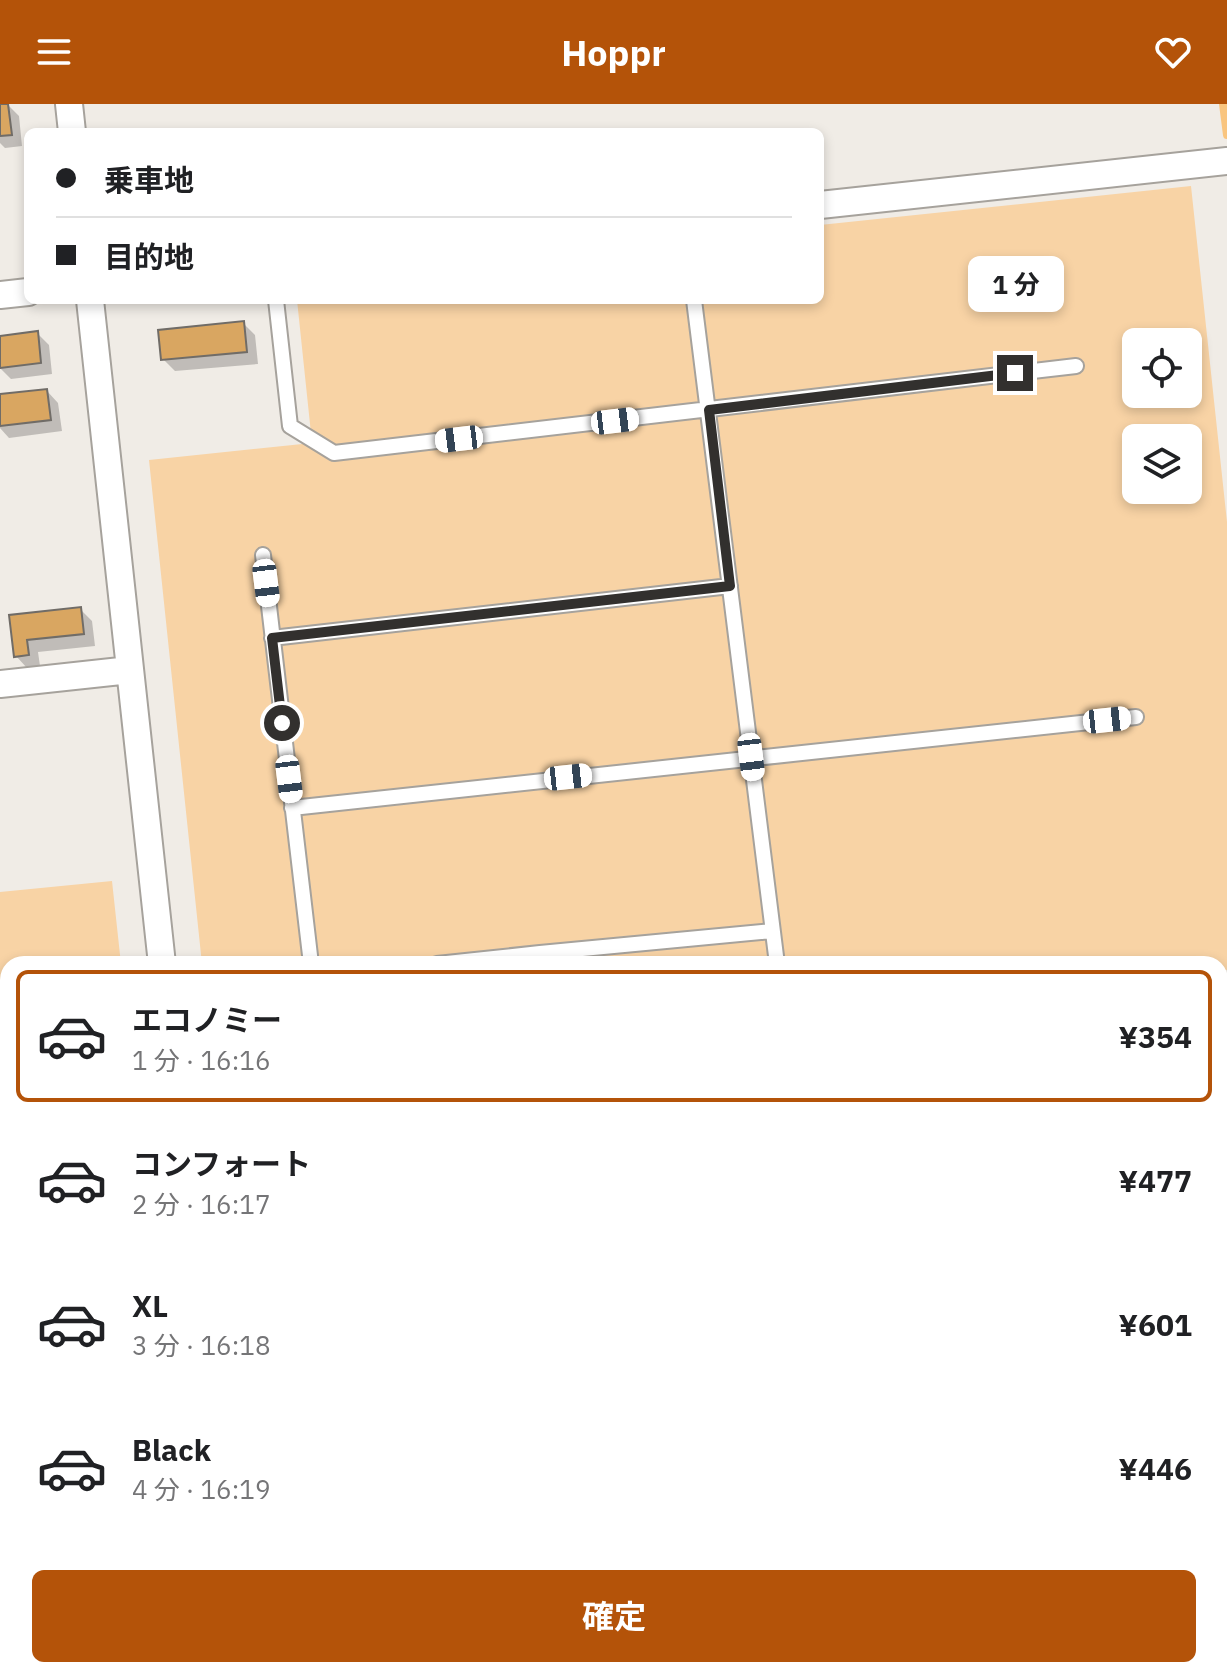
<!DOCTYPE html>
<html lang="ja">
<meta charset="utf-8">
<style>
:root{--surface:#fff;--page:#f2f2f2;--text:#202124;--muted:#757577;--line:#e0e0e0;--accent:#b45309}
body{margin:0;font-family:"IBM Plex Sans","Noto Sans JP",sans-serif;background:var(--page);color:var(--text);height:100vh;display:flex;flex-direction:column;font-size:30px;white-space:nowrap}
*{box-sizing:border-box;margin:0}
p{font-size:26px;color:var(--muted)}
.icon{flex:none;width:44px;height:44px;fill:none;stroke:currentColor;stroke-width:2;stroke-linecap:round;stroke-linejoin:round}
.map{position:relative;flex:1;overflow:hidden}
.side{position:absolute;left:0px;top:852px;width:1228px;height:722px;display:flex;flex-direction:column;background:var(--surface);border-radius:24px 24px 0 0;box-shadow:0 4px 12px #0003}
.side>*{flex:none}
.guide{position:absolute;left:24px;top:24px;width:800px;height:176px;border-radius:12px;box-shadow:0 4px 12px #0003;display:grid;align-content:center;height:176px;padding:0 32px;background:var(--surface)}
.controls{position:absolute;left:1122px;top:224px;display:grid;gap:16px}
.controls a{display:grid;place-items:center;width:80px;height:80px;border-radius:12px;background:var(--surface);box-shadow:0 4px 12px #0003;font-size:40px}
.end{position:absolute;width:36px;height:36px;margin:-18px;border:10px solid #32302e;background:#fff;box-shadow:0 0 0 4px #fff}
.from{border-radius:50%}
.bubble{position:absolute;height:56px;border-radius:12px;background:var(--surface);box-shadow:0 4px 12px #0003;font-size:26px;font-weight:700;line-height:56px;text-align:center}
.car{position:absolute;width:24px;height:48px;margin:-24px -12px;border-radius:10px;box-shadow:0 0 6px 2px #0007;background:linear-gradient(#fff 24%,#345 0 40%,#fff 0 76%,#345 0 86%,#fff 0)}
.guide b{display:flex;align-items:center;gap:28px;height:76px;font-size:30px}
.guide b+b{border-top:2px solid var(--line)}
.guide i{width:20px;height:20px;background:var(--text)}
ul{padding:14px 0 0;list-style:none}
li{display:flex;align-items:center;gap:24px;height:132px;margin:0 16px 12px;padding:0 16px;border:4px solid transparent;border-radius:12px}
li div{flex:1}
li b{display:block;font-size:30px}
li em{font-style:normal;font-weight:700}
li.current{border-color:var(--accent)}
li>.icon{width:72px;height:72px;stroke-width:1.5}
.cta{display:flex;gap:16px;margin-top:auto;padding:16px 32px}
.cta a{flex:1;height:92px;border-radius:12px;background:var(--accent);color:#fff;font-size:32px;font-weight:700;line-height:92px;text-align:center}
header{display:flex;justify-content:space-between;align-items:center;height:104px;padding:0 32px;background:var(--accent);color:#fff;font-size:36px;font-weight:700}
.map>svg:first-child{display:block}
.green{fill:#f8d3a5;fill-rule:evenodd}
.shadow{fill:#0003}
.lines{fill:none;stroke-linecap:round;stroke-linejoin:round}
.stream{stroke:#f9c57f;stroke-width:8}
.building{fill:#d9a661;stroke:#706c67;stroke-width:2}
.lane-casing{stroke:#a6a29c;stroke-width:18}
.street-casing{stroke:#a6a29c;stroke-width:30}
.lane{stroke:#fff;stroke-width:14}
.street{stroke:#fff;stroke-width:26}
.route{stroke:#32302e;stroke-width:10}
</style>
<header><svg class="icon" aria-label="menu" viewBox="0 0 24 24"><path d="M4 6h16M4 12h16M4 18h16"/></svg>Hoppr<svg class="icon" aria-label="heart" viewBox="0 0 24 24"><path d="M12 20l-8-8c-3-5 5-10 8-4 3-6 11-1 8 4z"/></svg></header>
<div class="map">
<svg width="1227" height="1573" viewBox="0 0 1227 1573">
<rect width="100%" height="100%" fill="#f0ece6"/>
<path class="green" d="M1191 82 1227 418V866L1220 867V860H202L149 356 312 339 297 196H820V121ZM1136 238H1188V290H1136ZM1136 334H1188V386H1136Z
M112 777 121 860H8V1001H0V788Z
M0 1097H8V1413L0 1421Z"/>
<path class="shadow" d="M7 0 19 12 22 42 5 44 0 39V1Z
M243 219 255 231 258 260 175 267 163 255Z
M37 229 49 241 52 270 11 275 0 264V234Z
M47 287 58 299 62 327 9 334 0 324V292Z
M80 505 92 517 95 542 38 548 40 562 27 564 16 552 11 512Z
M196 1569 200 1573H185L184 1570Z"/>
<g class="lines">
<path class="stream" d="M1223 0 1227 31"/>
</g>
<path class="building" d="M0 0H8L12 31 0 32Z
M244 217 247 248 161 256 158 226Z
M38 227 41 259 0 264V232Z
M47 285 51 316 0 322V290Z
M81 503 84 530 27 536 29 551 14 553 9 511Z
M8 1010V1060H1L0 1011Z"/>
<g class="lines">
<g class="lane-casing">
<path id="lane" d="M276 196 290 322 334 349 1076 262
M694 196 777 860
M263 451 311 860
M272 534 730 482
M292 704 1136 613
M437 860 540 849
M541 860 540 849 772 827"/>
</g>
<g class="street-casing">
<path id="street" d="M69 0 72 28
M820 101 1227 57
M0 191 28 188
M90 196 162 860
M0 580 130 566
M239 1566V1573
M4 1573 71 1566"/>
</g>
<use href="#lane" class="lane"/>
<use href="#street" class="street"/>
</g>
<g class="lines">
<path class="route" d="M282 619 272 534 730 482 709 306 1015 269"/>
</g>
</svg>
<div class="controls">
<a><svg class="icon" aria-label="locate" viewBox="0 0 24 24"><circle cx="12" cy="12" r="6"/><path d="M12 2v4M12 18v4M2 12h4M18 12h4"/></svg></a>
<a><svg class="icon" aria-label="layers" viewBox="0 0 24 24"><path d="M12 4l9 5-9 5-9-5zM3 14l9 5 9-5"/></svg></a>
</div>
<i class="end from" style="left:282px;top:619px"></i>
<i class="end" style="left:1015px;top:269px"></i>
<div class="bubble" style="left:968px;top:152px;width:96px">1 分</div>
<i class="car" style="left:615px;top:317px;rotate:83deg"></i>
<i class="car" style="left:459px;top:335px;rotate:263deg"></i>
<i class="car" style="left:266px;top:479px;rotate:173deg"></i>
<i class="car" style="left:1107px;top:616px;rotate:84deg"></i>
<i class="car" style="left:751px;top:653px;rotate:173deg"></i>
<i class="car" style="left:568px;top:673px;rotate:84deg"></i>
<i class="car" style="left:289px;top:675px;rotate:173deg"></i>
<div class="guide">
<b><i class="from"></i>乗車地</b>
<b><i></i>目的地</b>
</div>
<section class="side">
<ul>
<li class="current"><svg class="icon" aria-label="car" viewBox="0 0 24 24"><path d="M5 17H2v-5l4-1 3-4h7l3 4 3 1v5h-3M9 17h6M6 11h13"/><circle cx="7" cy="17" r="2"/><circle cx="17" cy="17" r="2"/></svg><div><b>エコノミー</b><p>1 分 · 16:16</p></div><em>¥354</em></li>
<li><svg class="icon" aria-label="car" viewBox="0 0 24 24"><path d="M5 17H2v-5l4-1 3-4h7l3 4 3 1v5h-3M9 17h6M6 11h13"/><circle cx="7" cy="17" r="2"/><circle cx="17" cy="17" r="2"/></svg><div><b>コンフォート</b><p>2 分 · 16:17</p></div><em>¥477</em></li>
<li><svg class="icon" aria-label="car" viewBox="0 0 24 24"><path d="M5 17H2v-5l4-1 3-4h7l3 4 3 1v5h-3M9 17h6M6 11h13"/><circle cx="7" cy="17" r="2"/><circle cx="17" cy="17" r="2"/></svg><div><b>XL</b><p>3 分 · 16:18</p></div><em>¥601</em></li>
<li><svg class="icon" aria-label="car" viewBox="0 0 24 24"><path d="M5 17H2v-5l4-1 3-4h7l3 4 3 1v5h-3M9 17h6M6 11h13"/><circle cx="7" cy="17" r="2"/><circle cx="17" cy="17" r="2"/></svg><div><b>Black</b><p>4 分 · 16:19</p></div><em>¥446</em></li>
</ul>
<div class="cta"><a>確定</a></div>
</section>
</div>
